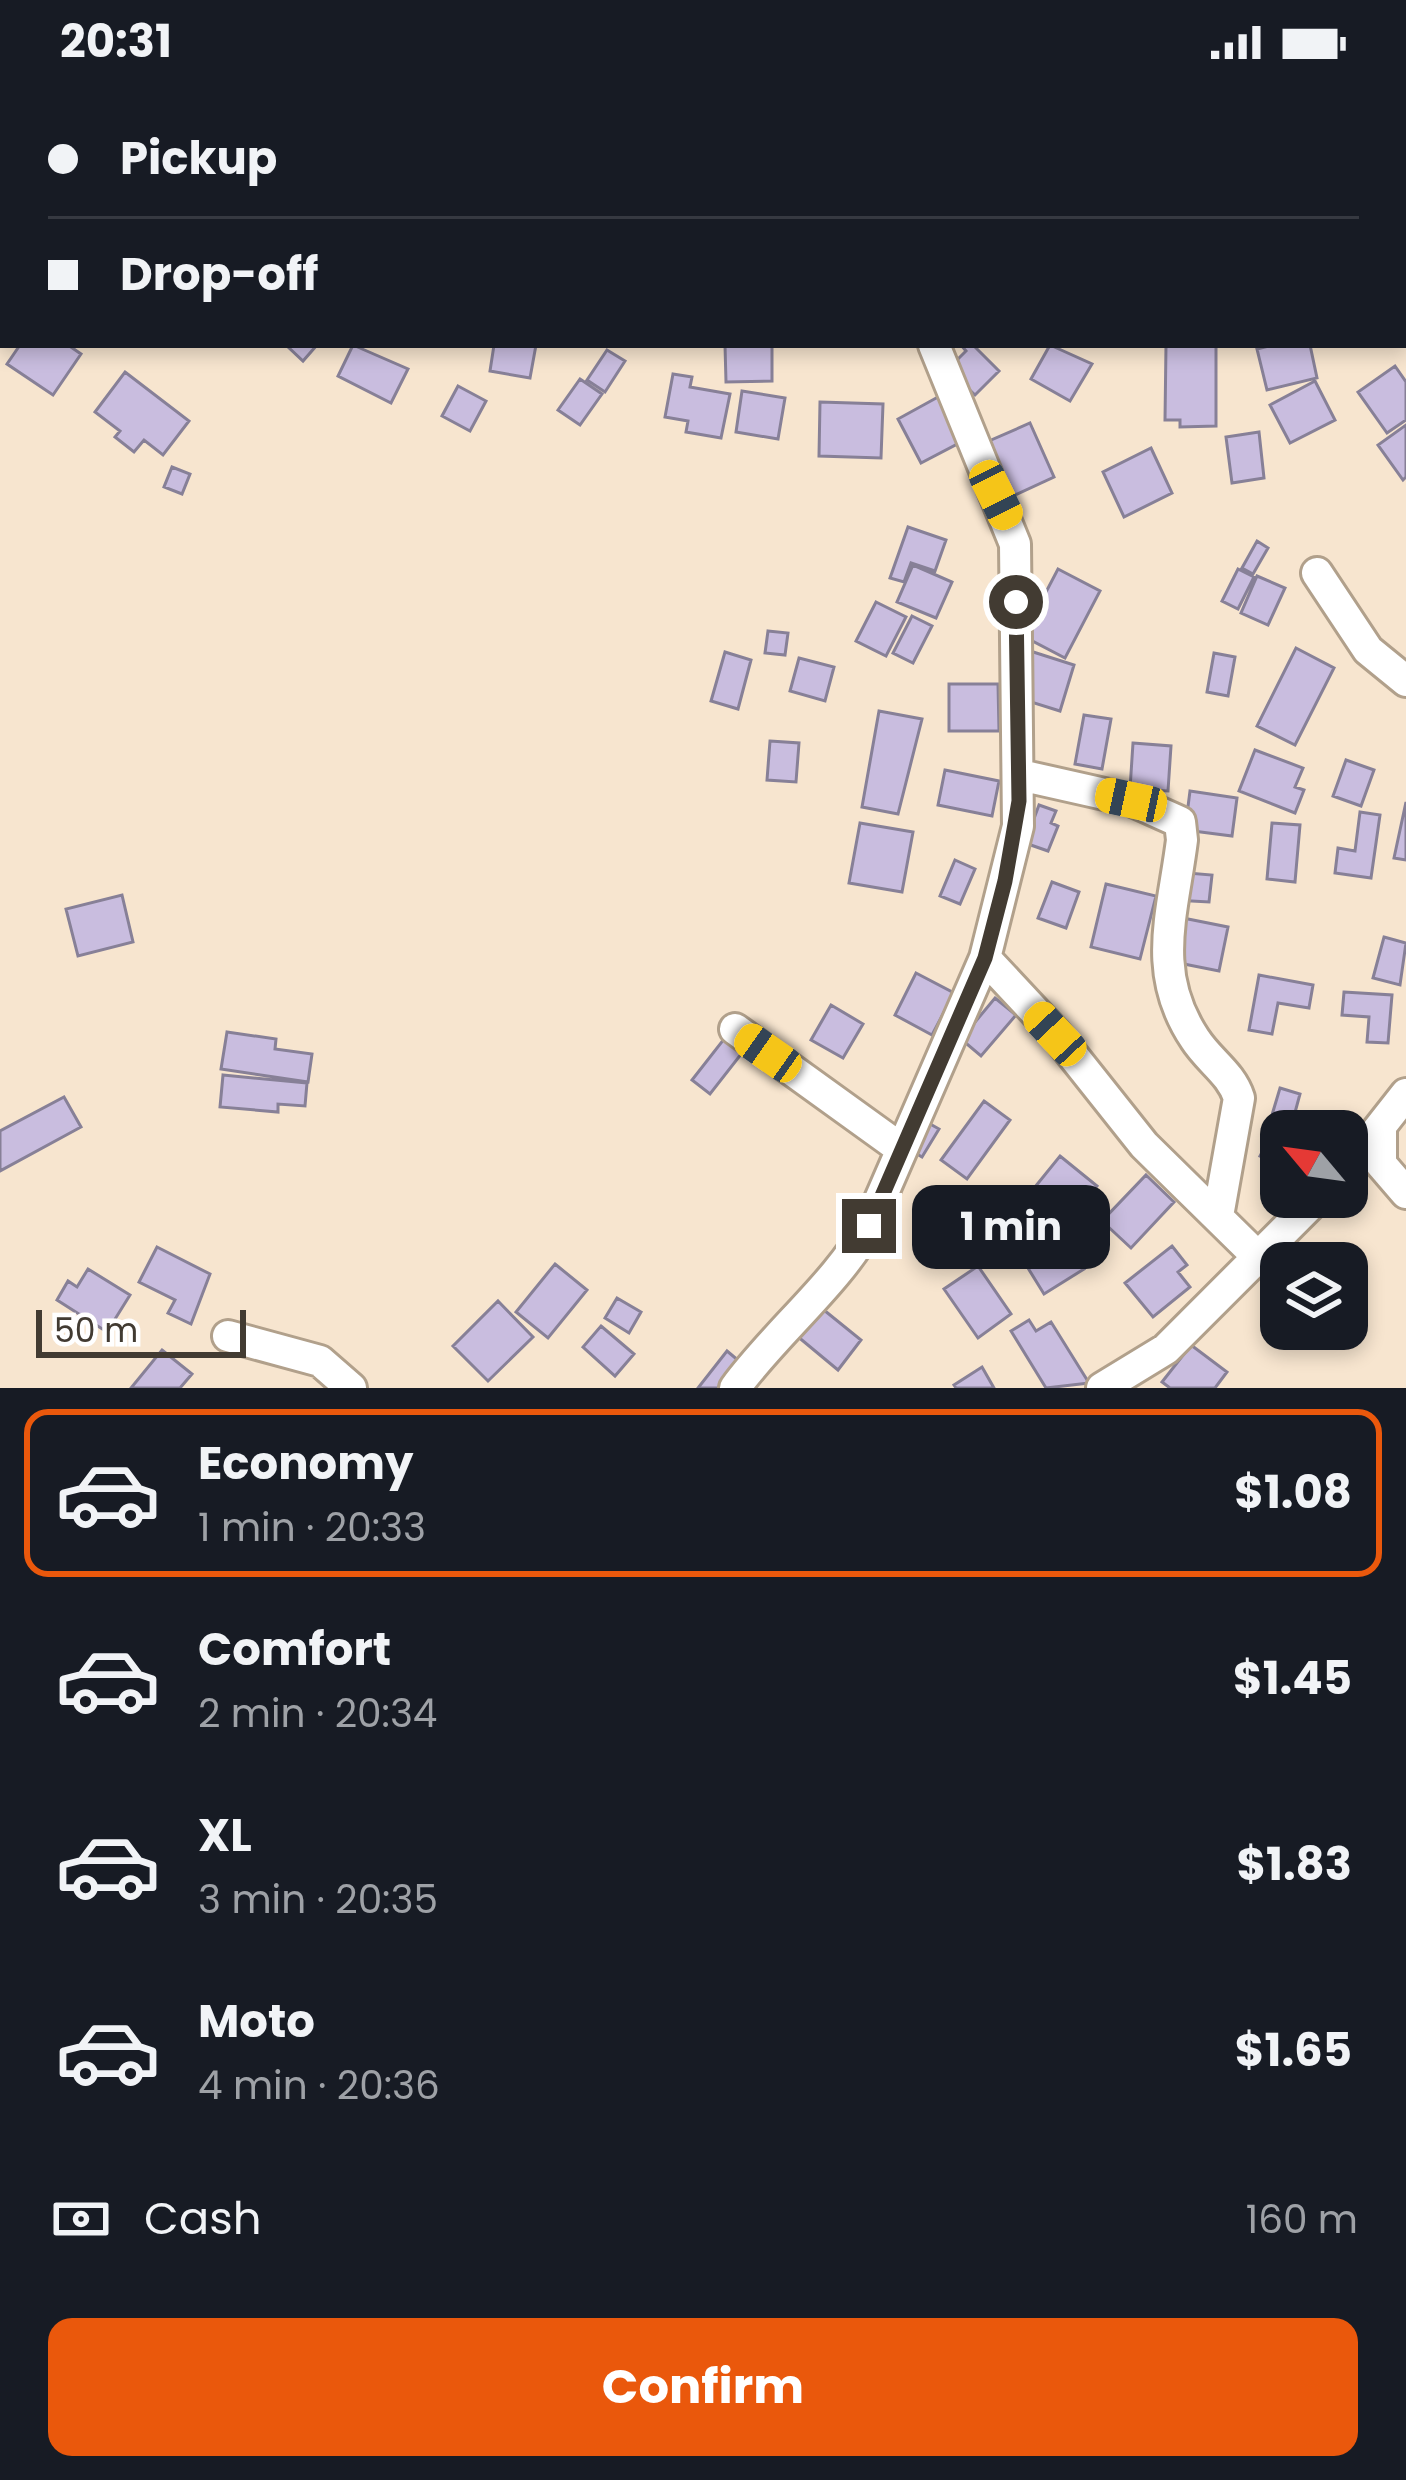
<!DOCTYPE html>
<meta charset="utf-8">
<style>
:root{--surface:#171b24;--page:#242831;--text:#f1f3f6;--muted:#9ea1a6;--line:#363941;--accent:#ea580c}
body{margin:0;font-family:Poppins,sans-serif;background:var(--page);color:var(--text);height:100vh;display:flex;flex-direction:column;font-size:45px;white-space:nowrap}
*{box-sizing:border-box;margin:0}
p{font-size:39px;color:var(--muted)}
.icon{flex:none;width:66px;height:66px;fill:none;stroke:currentColor;stroke-width:2;stroke-linecap:round;stroke-linejoin:round}
.map{position:relative;height:1304px;overflow:hidden}
.sheet{display:flex;flex-direction:column;background:var(--surface);flex:1}
.sheet>*{flex:none}
.banner{position:absolute;left:0px;top:0px;width:1407px;height:264px;box-shadow:0 6px 18px #0003;display:grid;align-content:center;height:264px;padding:0 48px;background:var(--surface)}
.needle{width:78px;rotate:299deg}
.fabs{position:absolute;left:1260px;top:1026px;display:grid;gap:24px}
.fabs a{display:grid;place-items:center;width:108px;height:108px;border-radius:24px;background:var(--surface);box-shadow:0 6px 18px #0003;font-size:60px}
.scale{position:absolute;left:36px;bottom:30px;width:210px;box-sizing:border-box;padding-left:12px;border:6px solid #423b32;border-top:0;font-size:33px;line-height:42px;white-space:nowrap;color:#423b32;-webkit-text-stroke:9px #fff;paint-order:stroke}
.end{position:absolute;width:54px;height:54px;margin:-27px;border:15px solid #423b32;background:#fff;box-shadow:0 0 0 6px #fff}
.from{border-radius:50%}
.bubble{position:absolute;height:84px;border-radius:24px;background:var(--surface);box-shadow:0 6px 18px #0003;font-size:39px;font-weight:700;line-height:84px;text-align:center}
.car{position:absolute;width:36px;height:72px;margin:-36px -18px;border-radius:15px;box-shadow:0 0 9px 3px #0007;background:linear-gradient(#f5c518 24%,#345 0 40%,#f5c518 0 76%,#345 0 86%,#f5c518 0)}
.banner b{display:flex;align-items:center;gap:42px;height:114px;font-size:45px}
.banner b+b{border-top:3px solid var(--line)}
.banner i{width:30px;height:30px;background:var(--text)}
ul{padding:21px 0 0;list-style:none}
li{display:flex;align-items:center;gap:36px;height:168px;margin:0 24px 18px;padding:0 24px;border:6px solid transparent;border-radius:24px}
li div{flex:1}
li b{display:block;font-size:45px}
li em{font-style:normal;font-weight:700}
li.on{border-color:var(--accent)}
li>.icon{width:108px;height:108px;stroke-width:1.5}
.pay{display:flex;align-items:center;gap:30px;height:132px;padding:0 48px;font-size:45px}
.pay p{margin-inline-start:auto}
.button{display:flex;gap:24px;margin-top:auto;padding:24px 48px}
.button a{flex:1;height:138px;border-radius:24px;background:var(--accent);color:#fff;font-size:48px;font-weight:700;line-height:138px;text-align:center}
.status{display:flex;justify-content:space-between;align-items:center;height:84px;padding:0 60px;background:var(--surface);direction:ltr}
.status svg{height:33px;fill:currentColor}
.map>svg:first-child{display:block}
.building{fill:#c9bddf;stroke:#878097;stroke-width:3}
.lines{fill:none;stroke-linecap:round;stroke-linejoin:round}
.street-casing{stroke:#b1a08b;stroke-width:36}
.street{stroke:#fff;stroke-width:30}
.route{stroke:#423b32;stroke-width:15}
</style>
<div class="status"><b>20:31</b><svg viewBox="0 0 49 12"><path d="M0 12V9h3v3zM5 12V6h3v6zM10 12V3h3v9zM15 12V0h3v12zM26 1h20v11H26zM47 4h2v5h-2z"/></svg></div>
<div class="map">
<svg width="1406" height="1304" viewBox="0 0 1406 1304">
<rect width="100%" height="100%" fill="#f7e5cf"/>
<path class="building" d="M20 261H68L81 270 53 311 7 280Z
M286 261H317L303 277Z
M353 261 408 285 391 319 338 292Z
M494 261H536L530 294 490 287Z
M725 261H772V297L726 298Z
M973 261 999 287 975 311 948 285 966 267 961 261Z
M1050 261 1092 280 1070 317 1031 295Z
M1166 261H1216V342L1180 343V336H1165Z
M1273 261H1310L1317 294 1267 306 1257 265Z
M607 266 625 277 605 308 587 296Z
M1395 282 1406 298V336L1387 349 1358 308Z
M125 288 189 337 163 371 144 356 134 368 115 353 120 347 95 328Z
M673 290 692 293 690 303 730 310 721 354 686 348 688 337 665 333Z
M580 295 602 310 580 341 558 326Z
M1315 297 1335 336 1290 359 1270 321Z
M458 302 486 317 470 347 442 332Z
M742 307 785 314 778 355 736 348Z
M938 313 961 358 921 379 898 335Z
M820 318 883 320 881 374 819 372Z
M1030 339 1054 393 1013 412 989 357Z
M1406 341V393L1403 396 1378 361Z
M1259 348 1264 394 1232 399 1226 353Z
M1151 364 1172 409 1124 433 1103 388Z
M172 383 190 390 182 410 164 403Z
M908 443 946 456 935 487 911 479 904 498 890 494Z
M1257 457 1268 464 1253 490 1242 484Z
M913 481 952 498 936 534 897 518Z
M1058 485 1100 507 1065 574 1023 552Z
M1238 485 1254 493 1238 525 1222 517Z
M1257 492 1285 504 1268 541 1241 529Z
M876 518 906 533 886 572 856 557Z
M912 532 932 542 913 579 893 569Z
M768 547 788 549 785 571 765 569Z
M1296 564 1334 584 1295 661 1257 642Z
M1027 566 1074 581 1060 627 1012 612Z
M725 568 751 576 738 625 711 617Z
M1214 569 1235 573 1228 612 1207 608Z
M799 574 834 583 825 617 790 607Z
M949 600H998L999 647H949Z
M879 627 922 635 898 730 862 723Z
M1084 631 1111 635 1102 685 1075 680Z
M770 657 799 659 796 698 767 696Z
M1133 659 1171 662 1168 707 1130 705Z
M1255 666 1303 684 1295 703 1304 706 1295 729 1239 707Z
M1346 676 1374 686 1361 722 1333 712Z
M945 686 999 697 992 732 938 721Z
M1190 707 1237 714 1232 752 1185 746Z
M1406 718V776L1394 774Z
M1039 721 1056 727 1051 739 1058 742 1048 767 1025 759Z
M1360 728 1380 731 1371 794 1335 789 1338 764 1355 767Z
M860 739 913 748 902 808 849 799Z
M1272 739 1300 741 1295 798 1267 795Z
M955 776 975 785 960 820 940 812Z
M1176 788 1212 791 1209 818 1174 816Z
M1052 798 1079 808 1066 844 1038 834Z
M1106 800 1156 812 1140 875 1091 863Z
M122 811 133 858 78 872 66 825Z
M1173 832 1228 843 1219 887 1164 876Z
M1384 853 1406 859 1400 901 1373 894Z
M916 889 954 909 932 951 895 931Z
M1259 891 1313 901 1309 924 1278 919 1272 950 1249 946Z
M1344 908 1392 911 1388 959 1367 958 1369 933 1342 931Z
M995 914 1016 931 981 972 961 955Z
M831 921 863 940 843 974 811 956Z
M227 948 276 955 275 965 312 970 308 998 221 985Z
M724 955 742 969 710 1010 692 996Z
M223 991 307 999 305 1022 278 1020V1028L220 1023Z
M1280 1004 1300 1010 1290 1047 1269 1041Z
M64 1013 81 1043 0 1087V1047Z
M984 1017 1010 1036 967 1095 941 1076Z
M916 1032 939 1045 922 1073 900 1060Z
M1276 1042 1284 1047 1281 1083 1260 1072Z
M1060 1072 1097 1102 1065 1141 1047 1127 1037 1140 1018 1124Z
M1146 1091 1174 1118 1131 1164 1102 1137Z
M1062 1151 1084 1185 1044 1210 1023 1176Z
M1172 1162 1187 1181 1178 1188 1190 1203 1153 1233 1125 1199Z
M157 1163 210 1190 191 1240 168 1229 175 1216 139 1198Z
M555 1180 587 1206 548 1254 516 1228Z
M978 1182 1011 1230 978 1254 944 1205Z
M88 1185 130 1211 107 1248 57 1216 68 1197 77 1203Z
M617 1214 641 1228 629 1249 605 1234Z
M498 1217 533 1253 488 1297 453 1262Z
M814 1218 861 1256 838 1286 791 1247Z
M1029 1236 1036 1247 1051 1238 1089 1299 1046 1304 1011 1247Z
M601 1242 634 1270 615 1292 583 1263Z
M1191 1261 1227 1288 1215 1304H1170L1162 1298Z
M162 1266 192 1290 180 1304H131Z
M727 1267 739 1277 718 1304H698Z
M982 1283 994 1304H956L954 1301Z"/>
<g class="lines">
<g class="street-casing">
<path id="street" d="M356 0 362 3
M757 0 758 3
M968 0 969 3
M1329 0 1336 3
M1377 0 1379 3
M494 3 497 0
M1404 37 1406 40
M1317 489 1368 566 1406 597
M1020 691 1131 716 1180 738 1182 756C1173 829 1150 888 1195 955 1209 977 1231 989 1239 1014L1218 1132
M985 874 1055 949 1144 1061 1257 1172
M735 945 900 1064
M1381 1047V1080L1406 1109
M1347 1085 1406 1010
M228 1252 320 1277 351 1304
M735 1304C775 1249 840 1197 869 1141L985 874 1018 742 1015 460 934 261
M1102 1304 1166 1265 1318 1113"/>
</g>
<use href="#street" class="street"/>
</g>
<g class="lines">
<path class="route" d="M869 1142 985 874 1005 797 1019 717 1016 518"/>
</g>
</svg>
<div class="fabs">
<a><svg class="needle" viewBox="-14 -14 28 28"><path d="M0-13l5 13h-10z" fill="#e53935"/><path d="M0 13l5-13h-10z" fill="#9ea1a6"/></svg></a>
<a><svg class="icon" aria-label="layers" viewBox="0 0 24 24"><path d="M12 4l9 5-9 5-9-5zM3 14l9 5 9-5"/></svg></a>
</div>
<div class="scale">50 m</div>
<i class="end from" style="left:1016px;top:518px"></i>
<i class="end" style="left:869px;top:1142px"></i>
<div class="bubble" style="left:912px;top:1101px;width:198px">1 min</div>
<i class="car" style="left:996px;top:411px;rotate:154deg"></i>
<i class="car" style="left:1131px;top:716px;rotate:282deg"></i>
<i class="car" style="left:1055px;top:950px;rotate:317deg"></i>
<i class="car" style="left:768px;top:969px;rotate:305deg"></i>
<div class="banner">
<b><i class="from"></i>Pickup</b>
<b><i></i>Drop-off</b>
</div>
</div>
<section class="sheet">
<ul>
<li class="on"><svg class="icon" aria-label="car" viewBox="0 0 24 24"><path d="M5 17H2v-5l4-1 3-4h7l3 4 3 1v5h-3M9 17h6M6 11h13"/><circle cx="7" cy="17" r="2"/><circle cx="17" cy="17" r="2"/></svg><div><b>Economy</b><p>1 min · 20:33</p></div><em>$1.08</em></li>
<li><svg class="icon" aria-label="car" viewBox="0 0 24 24"><path d="M5 17H2v-5l4-1 3-4h7l3 4 3 1v5h-3M9 17h6M6 11h13"/><circle cx="7" cy="17" r="2"/><circle cx="17" cy="17" r="2"/></svg><div><b>Comfort</b><p>2 min · 20:34</p></div><em>$1.45</em></li>
<li><svg class="icon" aria-label="car" viewBox="0 0 24 24"><path d="M5 17H2v-5l4-1 3-4h7l3 4 3 1v5h-3M9 17h6M6 11h13"/><circle cx="7" cy="17" r="2"/><circle cx="17" cy="17" r="2"/></svg><div><b>XL</b><p>3 min · 20:35</p></div><em>$1.83</em></li>
<li><svg class="icon" aria-label="car" viewBox="0 0 24 24"><path d="M5 17H2v-5l4-1 3-4h7l3 4 3 1v5h-3M9 17h6M6 11h13"/><circle cx="7" cy="17" r="2"/><circle cx="17" cy="17" r="2"/></svg><div><b>Moto</b><p>4 min · 20:36</p></div><em>$1.65</em></li>
</ul>
<div class="pay"><svg class="icon" aria-label="cash" viewBox="0 0 24 24"><path d="M3 7h18v10H3z"/><circle cx="12" cy="12" r="2"/></svg>Cash<p>160 m</p></div>
<div class="button"><a>Confirm</a></div>
</section>
